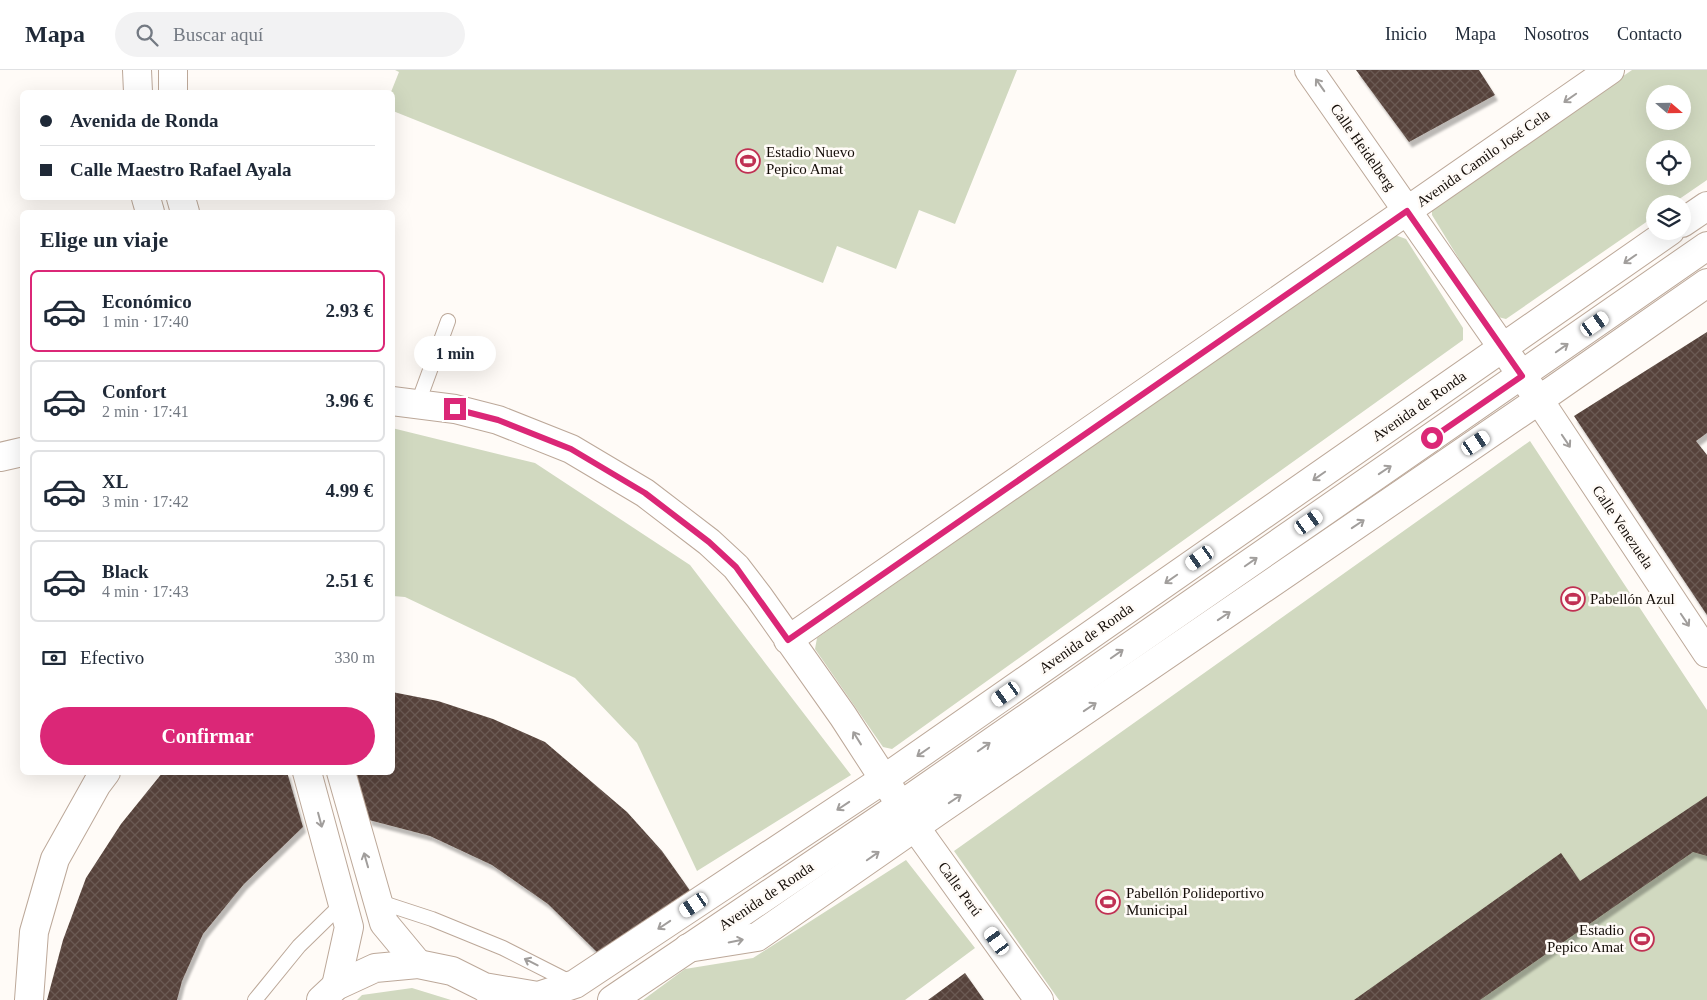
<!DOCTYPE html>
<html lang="es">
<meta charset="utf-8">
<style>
:root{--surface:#fff;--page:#f2f2f3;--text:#1f2937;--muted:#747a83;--line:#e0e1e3;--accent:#db2777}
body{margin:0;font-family:Georgia,serif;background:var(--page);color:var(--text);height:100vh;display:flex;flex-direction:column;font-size:19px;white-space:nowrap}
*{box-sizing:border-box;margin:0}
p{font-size:16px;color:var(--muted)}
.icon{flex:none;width:28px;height:28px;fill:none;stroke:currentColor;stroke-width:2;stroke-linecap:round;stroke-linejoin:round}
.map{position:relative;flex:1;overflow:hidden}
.side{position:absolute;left:20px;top:140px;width:375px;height:565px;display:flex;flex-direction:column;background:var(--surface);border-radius:8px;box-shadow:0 5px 20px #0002}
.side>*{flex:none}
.banner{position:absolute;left:20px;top:20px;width:375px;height:110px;border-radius:8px;box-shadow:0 5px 20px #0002;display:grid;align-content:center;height:110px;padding:0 20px;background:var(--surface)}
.needle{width:32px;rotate:110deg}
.controls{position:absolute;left:1646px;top:15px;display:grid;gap:10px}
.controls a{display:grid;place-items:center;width:45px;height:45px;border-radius:50%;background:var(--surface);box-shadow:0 5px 20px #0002;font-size:25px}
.end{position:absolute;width:22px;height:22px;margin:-11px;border:6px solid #db2777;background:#fff;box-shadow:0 0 0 2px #fff}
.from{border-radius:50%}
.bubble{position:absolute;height:35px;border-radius:18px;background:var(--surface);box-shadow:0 5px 20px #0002;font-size:16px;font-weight:700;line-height:35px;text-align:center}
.car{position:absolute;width:15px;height:30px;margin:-15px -8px;border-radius:6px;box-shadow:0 0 4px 1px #0007;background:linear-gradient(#fff 24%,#345 0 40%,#fff 0 76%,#345 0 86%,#fff 0)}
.banner b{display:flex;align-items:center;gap:18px;height:48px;font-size:19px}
.banner b+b{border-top:1px solid var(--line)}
.banner i{width:12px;height:12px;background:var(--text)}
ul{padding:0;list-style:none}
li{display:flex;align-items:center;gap:15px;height:82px;margin:0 10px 8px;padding:0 10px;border:2px solid var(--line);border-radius:8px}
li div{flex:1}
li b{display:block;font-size:19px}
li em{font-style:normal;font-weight:700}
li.selected{border-color:var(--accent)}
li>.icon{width:45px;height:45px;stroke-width:1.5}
h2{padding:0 20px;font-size:22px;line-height:60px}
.pay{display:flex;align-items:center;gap:12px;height:55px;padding:0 20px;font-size:19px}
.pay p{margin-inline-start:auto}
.button{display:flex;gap:10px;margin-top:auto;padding:10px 20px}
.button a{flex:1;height:58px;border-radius:30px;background:var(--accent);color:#fff;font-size:20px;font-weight:700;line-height:58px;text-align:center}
header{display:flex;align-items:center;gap:30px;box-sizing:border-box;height:70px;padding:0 25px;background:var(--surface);border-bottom:1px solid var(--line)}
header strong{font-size:24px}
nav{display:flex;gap:28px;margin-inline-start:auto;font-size:18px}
.search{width:350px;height:45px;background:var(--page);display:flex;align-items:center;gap:12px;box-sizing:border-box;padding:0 18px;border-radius:28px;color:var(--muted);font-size:19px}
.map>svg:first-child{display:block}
.green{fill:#d1d9c0;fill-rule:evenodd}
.building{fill:url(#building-cross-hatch);filter:url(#shadow)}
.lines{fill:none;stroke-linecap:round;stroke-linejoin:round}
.lane-casing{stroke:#bca899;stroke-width:16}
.street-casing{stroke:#bca899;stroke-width:30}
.secondary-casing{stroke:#bca899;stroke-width:30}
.lane{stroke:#fff;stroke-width:14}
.street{stroke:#fff;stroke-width:28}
.secondary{stroke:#fff;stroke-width:28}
.oneway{stroke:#a19e9c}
.route{stroke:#db2777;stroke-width:6}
.labels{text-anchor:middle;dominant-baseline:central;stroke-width:5;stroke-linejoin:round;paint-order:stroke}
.street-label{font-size:15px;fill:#140d08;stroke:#fffbf7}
.poi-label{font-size:15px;fill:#140d08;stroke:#fffbf7;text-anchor:start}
</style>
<header>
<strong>Mapa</strong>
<div class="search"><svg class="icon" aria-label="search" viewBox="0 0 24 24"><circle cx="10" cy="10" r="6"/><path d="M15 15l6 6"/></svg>Buscar aquí</div>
<nav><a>Inicio</a><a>Mapa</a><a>Nosotros</a><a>Contacto</a></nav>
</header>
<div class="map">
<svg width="1707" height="930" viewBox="0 0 1707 930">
<defs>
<pattern id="building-cross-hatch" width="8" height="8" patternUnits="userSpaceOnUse" patternTransform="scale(1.25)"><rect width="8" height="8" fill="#57433a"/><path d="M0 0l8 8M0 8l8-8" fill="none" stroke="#6a5a53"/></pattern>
<filter id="shadow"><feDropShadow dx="3" dy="5.5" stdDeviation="1" flood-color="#0004"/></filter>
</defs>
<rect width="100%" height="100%" fill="#fffbf7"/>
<path class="green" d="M395 0H1017L955 154 919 140 896 199 837 176 823 213 393 41 392 22H391L399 2Z
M1632 0H1707V110L1672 134H1655V146L1506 249 1494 246 1432 145V138ZM1655 24H1682V51H1655ZM1655 79H1682V106H1655Z
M1395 165 1406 169 1463 258V270L892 679 883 677 815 579 817 568Z
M392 358 535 393 690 495 851 705 697 801 637 673 575 608 405 527 393 526Z
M1530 371 1707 640V930H1059L954 781Z
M906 790 975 878 905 930H643L685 899 753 888Z
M412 918 451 930H357L362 925Z"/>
<path class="building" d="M1356 0H1479L1495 25 1409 72Z
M1707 262V363L1696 371 1707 385V545L1574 346Z
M392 622 438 631 493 649 545 672 627 742 662 781 691 822 599 884 548 834 492 795 430 766 369 750 355 702H392Z
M163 702H287L303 757 244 814 203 864 182 911 177 930H47L63 870 86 808 121 754Z
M1707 726V786L1693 782 1480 930H1354L1561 783 1580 811Z
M965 903 984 930H928Z"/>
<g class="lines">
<g class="lane-casing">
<path id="lane" d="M418 333 448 251
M377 831 432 849 503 878 572 913
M255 930 299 876 342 834"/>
</g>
<g class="street-casing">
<path id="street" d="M137 0 138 22
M173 0V22
M1309 0 1539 330 1707 583
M146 128 150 142
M181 128 185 142
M392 331 455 339 498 350 571 379 645 423 709 472 736 497 759 527 843 646 915 757 1039 930
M0 387 22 382
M788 570 1610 0
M307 702 349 857 336 916
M341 702 384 853 418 894
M688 878 757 867 941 739 1539 330 1707 213
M29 930 34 862 55 789 97 714 106 702"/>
</g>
<g class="secondary-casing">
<path id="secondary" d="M1682 153 1707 136
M484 917 538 926 575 914 884 709 1670 161
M321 930 336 916 375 898 418 894 452 901 484 917 498 929
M612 930 901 735 1707 176"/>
</g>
<use href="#lane" class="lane"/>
<use href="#street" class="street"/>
<use href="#secondary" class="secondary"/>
</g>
<defs><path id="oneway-shaft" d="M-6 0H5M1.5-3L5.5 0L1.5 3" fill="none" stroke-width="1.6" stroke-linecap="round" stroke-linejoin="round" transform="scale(1.25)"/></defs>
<g class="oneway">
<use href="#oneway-shaft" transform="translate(1320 15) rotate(-125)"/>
<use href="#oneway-shaft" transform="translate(1570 28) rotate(145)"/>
<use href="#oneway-shaft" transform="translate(1630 189) rotate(145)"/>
<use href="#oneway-shaft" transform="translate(1562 278) rotate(-35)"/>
<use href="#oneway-shaft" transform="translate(1566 371) rotate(56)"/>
<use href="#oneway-shaft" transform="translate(1385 400) rotate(-34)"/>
<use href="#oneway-shaft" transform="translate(1319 406) rotate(145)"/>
<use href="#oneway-shaft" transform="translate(1358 454) rotate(-34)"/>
<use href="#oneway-shaft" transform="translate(1251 492) rotate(-35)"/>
<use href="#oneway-shaft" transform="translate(1171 509) rotate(145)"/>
<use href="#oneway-shaft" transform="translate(1224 546) rotate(-34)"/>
<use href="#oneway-shaft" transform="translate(1685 550) rotate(56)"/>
<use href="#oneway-shaft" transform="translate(1117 584) rotate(-35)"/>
<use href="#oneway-shaft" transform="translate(1090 637) rotate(-34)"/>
<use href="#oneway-shaft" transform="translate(857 668) rotate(-122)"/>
<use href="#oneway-shaft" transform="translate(984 677) rotate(-35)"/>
<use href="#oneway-shaft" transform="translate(923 682) rotate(145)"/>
<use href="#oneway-shaft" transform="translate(955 729) rotate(-34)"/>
<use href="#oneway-shaft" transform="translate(843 736) rotate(146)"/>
<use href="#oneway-shaft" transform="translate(320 750) rotate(75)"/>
<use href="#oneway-shaft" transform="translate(873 786) rotate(-35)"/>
<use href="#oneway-shaft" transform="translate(366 790) rotate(-106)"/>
<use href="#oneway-shaft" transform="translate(664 855) rotate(146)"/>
<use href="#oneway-shaft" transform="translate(736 871) rotate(-11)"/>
<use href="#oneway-shaft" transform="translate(531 892) rotate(-153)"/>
</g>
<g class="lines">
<path class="route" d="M455 339 498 350 571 379 645 423 709 472 736 497 788 570 1407 141 1522 306 1432 368"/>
</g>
<defs>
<g id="stadium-ring" transform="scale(1.25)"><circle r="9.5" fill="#fffbf7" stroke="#c03053" stroke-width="1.5"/><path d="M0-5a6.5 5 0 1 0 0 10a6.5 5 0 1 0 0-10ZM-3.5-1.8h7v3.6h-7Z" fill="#c03053"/></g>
</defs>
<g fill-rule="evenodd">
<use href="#stadium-ring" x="748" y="91"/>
<use href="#stadium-ring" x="1573" y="529"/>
<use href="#stadium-ring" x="1108" y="832"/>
<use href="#stadium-ring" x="1642" y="869"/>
</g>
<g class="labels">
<g class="street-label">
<text transform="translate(1363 77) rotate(55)">Calle Heidelberg</text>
<text transform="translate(1483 88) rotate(-35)">Avenida Camilo José Cela</text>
<text transform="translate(1419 336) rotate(-35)">Avenida de Ronda</text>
<text transform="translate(1623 457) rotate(56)">Calle Venezuela</text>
<text transform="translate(1086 568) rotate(-35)">Avenida de Ronda</text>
<text transform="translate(960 819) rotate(54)">Calle Perú</text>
<text transform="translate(766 826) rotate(-34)">Avenida de Ronda</text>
</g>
<g class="poi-label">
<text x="766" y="82">Estadio Nuevo<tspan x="766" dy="17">Pepico Amat</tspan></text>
<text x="1590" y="529">Pabellón Azul</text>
<text x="1126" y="823">Pabellón Polideportivo<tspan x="1126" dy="17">Municipal</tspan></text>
<text x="1624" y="860" text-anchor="end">Estadio<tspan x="1624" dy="17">Pepico Amat</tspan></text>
</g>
</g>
</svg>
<div class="controls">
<a><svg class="needle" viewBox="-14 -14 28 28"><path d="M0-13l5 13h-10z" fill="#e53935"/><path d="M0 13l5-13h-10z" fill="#747a83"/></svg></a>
<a><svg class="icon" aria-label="locate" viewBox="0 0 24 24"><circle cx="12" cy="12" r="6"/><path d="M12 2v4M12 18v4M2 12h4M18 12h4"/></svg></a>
<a><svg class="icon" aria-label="layers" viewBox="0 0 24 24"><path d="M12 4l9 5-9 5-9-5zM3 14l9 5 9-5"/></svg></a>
</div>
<i class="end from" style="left:1432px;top:368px"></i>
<i class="end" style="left:455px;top:339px"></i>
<div class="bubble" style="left:414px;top:266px;width:82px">1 min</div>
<i class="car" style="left:1595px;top:254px;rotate:55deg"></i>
<i class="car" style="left:1476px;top:373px;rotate:56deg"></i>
<i class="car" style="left:1309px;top:452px;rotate:55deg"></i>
<i class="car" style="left:1200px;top:488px;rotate:235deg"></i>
<i class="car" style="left:1006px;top:624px;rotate:235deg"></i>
<i class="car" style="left:694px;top:835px;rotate:236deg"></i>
<i class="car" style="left:997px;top:871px;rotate:324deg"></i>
<div class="banner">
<b><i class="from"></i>Avenida de Ronda</b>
<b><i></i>Calle Maestro Rafael Ayala</b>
</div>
<section class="side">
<h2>Elige un viaje</h2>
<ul>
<li class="selected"><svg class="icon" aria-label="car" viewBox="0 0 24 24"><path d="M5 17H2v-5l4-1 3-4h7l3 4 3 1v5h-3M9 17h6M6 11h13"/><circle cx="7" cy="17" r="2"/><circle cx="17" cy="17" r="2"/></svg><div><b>Económico</b><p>1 min · 17:40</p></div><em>2.93 €</em></li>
<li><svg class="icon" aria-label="car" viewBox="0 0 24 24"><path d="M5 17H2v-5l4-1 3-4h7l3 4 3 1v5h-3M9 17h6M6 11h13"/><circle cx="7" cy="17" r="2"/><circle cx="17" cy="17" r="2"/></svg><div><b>Confort</b><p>2 min · 17:41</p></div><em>3.96 €</em></li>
<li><svg class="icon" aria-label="car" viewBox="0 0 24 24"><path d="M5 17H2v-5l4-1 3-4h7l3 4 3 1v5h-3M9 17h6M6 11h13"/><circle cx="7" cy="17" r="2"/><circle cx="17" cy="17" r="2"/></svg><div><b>XL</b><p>3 min · 17:42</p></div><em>4.99 €</em></li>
<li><svg class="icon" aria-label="car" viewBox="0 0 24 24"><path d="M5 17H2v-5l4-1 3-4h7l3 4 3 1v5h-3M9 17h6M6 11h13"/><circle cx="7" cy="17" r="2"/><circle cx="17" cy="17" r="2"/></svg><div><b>Black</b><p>4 min · 17:43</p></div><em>2.51 €</em></li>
</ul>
<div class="pay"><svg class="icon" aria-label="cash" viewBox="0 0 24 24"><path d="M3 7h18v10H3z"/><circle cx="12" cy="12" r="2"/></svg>Efectivo<p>330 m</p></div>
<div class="button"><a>Confirmar</a></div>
</section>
</div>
